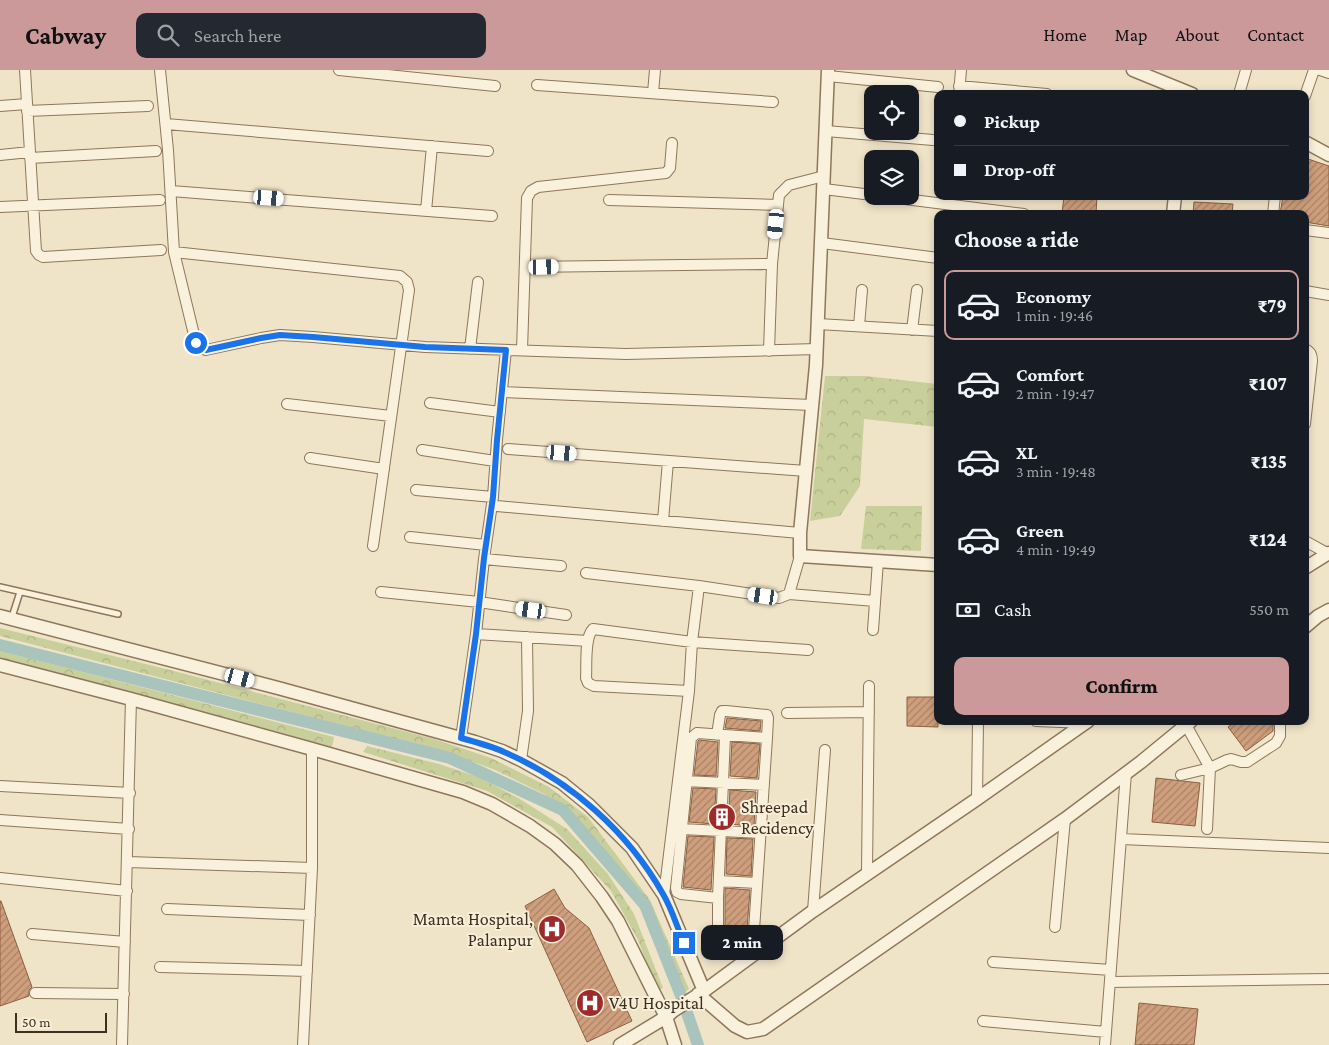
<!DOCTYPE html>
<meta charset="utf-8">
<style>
:root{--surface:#171b24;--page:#242831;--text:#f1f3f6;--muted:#9ea1a6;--line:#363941;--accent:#cc999b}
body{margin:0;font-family:"Crimson Pro",serif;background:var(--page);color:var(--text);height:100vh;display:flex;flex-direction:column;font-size:19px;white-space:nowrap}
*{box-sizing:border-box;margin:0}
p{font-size:16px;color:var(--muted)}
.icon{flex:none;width:28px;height:28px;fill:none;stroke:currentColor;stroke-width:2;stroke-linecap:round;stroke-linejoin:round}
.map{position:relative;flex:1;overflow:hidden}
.drawer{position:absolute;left:934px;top:140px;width:375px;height:515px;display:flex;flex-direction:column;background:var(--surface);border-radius:10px;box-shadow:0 2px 8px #0003}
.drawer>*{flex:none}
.top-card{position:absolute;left:934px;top:20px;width:375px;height:110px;border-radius:10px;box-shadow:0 2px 8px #0003;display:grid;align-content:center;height:110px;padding:0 20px;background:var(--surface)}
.controls{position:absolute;left:864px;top:15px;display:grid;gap:10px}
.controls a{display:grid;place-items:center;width:55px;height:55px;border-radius:10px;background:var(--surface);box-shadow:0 2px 8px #0003;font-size:25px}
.scale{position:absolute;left:15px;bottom:12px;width:92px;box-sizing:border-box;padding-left:5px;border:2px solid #3d2e20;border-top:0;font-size:14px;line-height:18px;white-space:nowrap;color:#3d2e20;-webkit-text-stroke:4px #f7eed8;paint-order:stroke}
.end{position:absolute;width:22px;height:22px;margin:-11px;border:6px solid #1a73e8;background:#fff;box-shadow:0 0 0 2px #fff}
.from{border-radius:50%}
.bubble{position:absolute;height:35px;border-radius:10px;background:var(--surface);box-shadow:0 2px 8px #0003;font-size:16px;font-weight:800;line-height:35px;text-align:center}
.car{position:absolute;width:15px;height:30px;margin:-15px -8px;border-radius:6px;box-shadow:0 0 4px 1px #0007;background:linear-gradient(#fff 24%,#345 0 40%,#fff 0 76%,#345 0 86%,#fff 0)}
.top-card b{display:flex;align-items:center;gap:18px;height:48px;font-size:19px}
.top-card b+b{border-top:1px solid var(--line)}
.top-card i{width:12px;height:12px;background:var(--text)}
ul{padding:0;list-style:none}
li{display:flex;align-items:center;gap:15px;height:70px;margin:0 10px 8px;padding:0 10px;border:2px solid transparent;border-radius:10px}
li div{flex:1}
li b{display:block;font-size:19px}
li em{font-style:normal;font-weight:800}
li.current{border-color:var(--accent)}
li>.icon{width:45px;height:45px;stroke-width:1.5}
h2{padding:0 20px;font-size:22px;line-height:60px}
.pay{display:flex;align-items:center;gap:12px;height:55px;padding:0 20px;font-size:19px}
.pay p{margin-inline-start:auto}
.action{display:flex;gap:10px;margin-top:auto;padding:10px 20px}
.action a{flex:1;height:58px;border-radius:10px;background:var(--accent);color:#111;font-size:20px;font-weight:800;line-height:58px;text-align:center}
header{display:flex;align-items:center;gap:30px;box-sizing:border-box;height:70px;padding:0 25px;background:var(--accent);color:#111}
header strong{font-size:24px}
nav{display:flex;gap:28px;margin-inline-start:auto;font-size:18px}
.search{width:350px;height:45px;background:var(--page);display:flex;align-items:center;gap:12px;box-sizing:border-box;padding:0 18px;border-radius:10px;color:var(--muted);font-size:19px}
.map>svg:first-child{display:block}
.forest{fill:url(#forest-crowns)}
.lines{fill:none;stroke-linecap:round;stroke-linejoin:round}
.canal{stroke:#a9c4bc;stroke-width:12}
.building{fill:url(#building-hatch);stroke:#8d5f41}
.service-casing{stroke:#8d765c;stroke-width:8}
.minor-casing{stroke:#8d765c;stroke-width:12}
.tertiary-casing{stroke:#8d765c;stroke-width:15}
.service{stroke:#faf1dc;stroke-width:5}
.minor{stroke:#faf1dc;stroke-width:10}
.tertiary{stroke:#faf1dc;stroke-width:12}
.route{stroke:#1a73e8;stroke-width:6}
.labels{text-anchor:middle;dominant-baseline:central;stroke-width:4;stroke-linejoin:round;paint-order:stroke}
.poi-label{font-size:18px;fill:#3d2e20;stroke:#f7eed8;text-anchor:start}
</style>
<header>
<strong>Cabway</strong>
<div class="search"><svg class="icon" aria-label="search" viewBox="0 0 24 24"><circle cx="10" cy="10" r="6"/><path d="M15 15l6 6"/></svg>Search here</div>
<nav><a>Home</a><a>Map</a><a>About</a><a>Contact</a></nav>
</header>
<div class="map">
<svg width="1329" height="975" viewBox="0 0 1329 975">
<defs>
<pattern id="forest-crowns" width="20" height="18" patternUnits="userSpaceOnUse" patternTransform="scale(1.25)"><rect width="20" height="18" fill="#c9cf9b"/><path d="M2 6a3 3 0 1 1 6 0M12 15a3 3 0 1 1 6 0" fill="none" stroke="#aeb285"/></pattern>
<pattern id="building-hatch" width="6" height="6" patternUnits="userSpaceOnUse" patternTransform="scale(1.25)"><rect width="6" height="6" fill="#cf9f7d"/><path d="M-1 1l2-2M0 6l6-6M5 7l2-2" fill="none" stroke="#a98266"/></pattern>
</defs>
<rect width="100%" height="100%" fill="#f0e4c8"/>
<path class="forest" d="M825 306H866L937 314V357L864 349 860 416 840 446 810 451Z
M866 436H922L921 481 861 479Z
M0 558 178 602 434 669 491 688 549 717 588 747 650 830 689 919 684 923 646 831 570 742 544 724 495 700 452 684 0 566Z
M0 581 188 629 334 667 332 677 0 589Z
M367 676 439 694 479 707 520 729 567 759 608 804 634 844 663 918 657 921 638 870 611 821 552 757 487 721 363 682Z"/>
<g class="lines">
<path class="canal" d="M0 575 450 688 563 740 645 835 682 928 698 975"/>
</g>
<path class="building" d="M1305 88 1329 96V156L1305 152V144H1280L1283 126H1305Z
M1064 126H1097L1096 144H1062Z
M1194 132 1233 134 1232 144H1193Z
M907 627H938V657L907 656Z
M727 648 761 651 760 661 725 658Z
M1236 651H1273V661L1246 681 1228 657Z
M699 670 718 672 716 706 694 705 698 671Z
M732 672 760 674 757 708 730 706Z
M1156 708 1200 713 1195 756 1152 752Z
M693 718 716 719 714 754 689 752Z
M730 720 756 722 754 756 728 754Z
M688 766 714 767 711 820 683 817Z
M727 768 753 769 751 806 726 804Z
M725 818 750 820 747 859 746 860 725 856Z
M554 819 565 838 589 858 632 951 587 972 525 836Z
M0 831H1L32 917 29 920V926L0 936Z
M1139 933 1198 939 1194 975H1135Z"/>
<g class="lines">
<g class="service-casing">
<path id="service" d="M0 517 118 544
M12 547 20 522"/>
</g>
<g class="minor-casing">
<path id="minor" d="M25 0 36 181 39 185 43 187 161 180
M160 0 168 80 174 182 196 273 200 278 206 280 261 268 280 265 313 267 425 277 626 284 817 279
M339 0 495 16
M1320 0 1329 3
M828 6 938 17
M537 15 773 32
M959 16 1047 24
M653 23 655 0
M959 24 961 0
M1239 24 1246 0
M1305 26 1314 0
M0 36 27 34
M27 41 148 36
M166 54 488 81
M826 61 933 70
M0 85 30 82
M30 88 156 81
M824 119 872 125
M171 121 492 146
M881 126 1024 144
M609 130 778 135
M0 137 160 130
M426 141 432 76
M1273 144 1275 126
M1305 160 1329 163
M822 173 938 188
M174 182 400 206 407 212 409 220 373 476
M525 197 772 194
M1305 221 1329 225
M818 254 938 261
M859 256 862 220
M912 260 917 220
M470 279 478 212
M1305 279C1311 282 1312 285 1312 291L1305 354
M522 280 527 128 531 121 538 117 666 103 670 98 672 73
M769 281 772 194 779 125 789 115 824 106
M502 322 812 335
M430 333 500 342
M287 334 391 346
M508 379 806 401
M422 380 495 391
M310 388 384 399
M416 420 493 427
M497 436 800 463
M663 451 668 391
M410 467 486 475
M1305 471 1327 483
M484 489 561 496
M586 503 699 516 779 528 789 524 800 486
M381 522 479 532 566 545
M789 524 875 531
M873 560 878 491
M476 564 588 571
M689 621 594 616 588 613 586 608C587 596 584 568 593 559L692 572 808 580
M787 643 869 642
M1036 651 1086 653
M1186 655 1210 698 1207 759
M717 665 720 645 722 641H726L767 645 768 648 767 668 754 860 753 863 748 867 718 862
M725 666 718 828V862C722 874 736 882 746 890
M461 668 476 564 484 489 493 427 497 370 506 280
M521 690 528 641 527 567
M1181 705 1210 698 1227 690 1231 689 1241 692H1247L1276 673 1280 666V651
M686 711 764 715
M0 716 130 723
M977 729 978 651
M0 750 129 759
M682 759 761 763
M1121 769 1329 778
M128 792 312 798
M867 803 869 616
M0 808 127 821
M719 811 757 813
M664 825 689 621 692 572 699 516
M718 828 681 824 677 822 676 818 691 668 697 663 767 668
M167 839 310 845
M813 841 825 680
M1055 857 1065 749
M32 864 125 872
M993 892 1111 900
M160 897 307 901
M1110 912 1329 909
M35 923 124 924
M983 951 1106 962
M122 975 131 629
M303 975 312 798V679
M1105 975 1126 703"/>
</g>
<g class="tertiary-casing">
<path id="tertiary" d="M828 0 816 295 800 463V486L938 495
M1133 0 1192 24
M1305 72 1329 85
M1173 144 1175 126
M1305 498 1329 483
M0 546 278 618 475 672 502 681 521 690 562 713 589 735 632 778 664 825 704 921
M1305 557 1318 546 1329 540
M0 595 131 629 312 679 463 722 492 734 530 756 555 774 577 795 602 827 618 851 666 947 675 975
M698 924 735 956 747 962 763 959 1065 749 1141 692 1191 651
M620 975 666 947 673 941 704 921 813 841 977 729 1088 651"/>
</g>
<use href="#service" class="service"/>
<use href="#minor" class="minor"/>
<use href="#tertiary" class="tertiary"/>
</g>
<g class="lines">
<path class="route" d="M196 273 200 278 206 280 261 268 280 265 313 267 425 277 506 280 497 370 493 427 484 488 476 564 461 668C476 672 491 676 504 682 570 710 628 762 663 824 672 839 677 857 684 873"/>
</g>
<defs>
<g id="building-disc" transform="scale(1.4375)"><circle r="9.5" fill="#9e2a2b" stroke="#f7eed8"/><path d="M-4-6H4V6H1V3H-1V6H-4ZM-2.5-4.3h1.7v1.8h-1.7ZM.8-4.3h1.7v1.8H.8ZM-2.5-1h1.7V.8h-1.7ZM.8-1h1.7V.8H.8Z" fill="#fff"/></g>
<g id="hospital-disc" transform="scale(1.4375)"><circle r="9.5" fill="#9e2a2b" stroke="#f7eed8"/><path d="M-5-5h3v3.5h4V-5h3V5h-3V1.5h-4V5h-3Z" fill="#fff"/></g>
</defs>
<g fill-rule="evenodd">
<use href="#building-disc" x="722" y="747"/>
<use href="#hospital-disc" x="552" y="859"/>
<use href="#hospital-disc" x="590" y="933"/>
</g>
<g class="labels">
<g class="poi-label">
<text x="741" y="737">Shreepad<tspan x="741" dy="21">Recidency</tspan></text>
<text x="533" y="849" text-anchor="end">Mamta Hospital,<tspan x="533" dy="21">Palanpur</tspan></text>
<text x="609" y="933">V4U Hospital</text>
</g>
</g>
</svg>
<div class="controls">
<a><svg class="icon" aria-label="locate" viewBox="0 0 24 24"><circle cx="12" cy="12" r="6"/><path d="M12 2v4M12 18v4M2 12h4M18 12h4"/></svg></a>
<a><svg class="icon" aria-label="layers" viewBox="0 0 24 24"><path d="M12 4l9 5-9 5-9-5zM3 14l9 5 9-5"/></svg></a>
</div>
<div class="scale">50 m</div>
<i class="end from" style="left:196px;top:273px"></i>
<i class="end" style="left:684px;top:873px"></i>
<div class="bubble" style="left:701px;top:855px;width:82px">2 min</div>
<i class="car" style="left:269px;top:128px;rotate:94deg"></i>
<i class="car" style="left:776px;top:154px;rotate:186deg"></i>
<i class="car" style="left:544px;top:197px;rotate:89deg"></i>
<i class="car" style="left:562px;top:383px;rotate:94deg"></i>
<i class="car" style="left:763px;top:526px;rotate:279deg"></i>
<i class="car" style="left:531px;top:540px;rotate:278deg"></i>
<i class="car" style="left:240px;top:608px;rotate:105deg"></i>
<div class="top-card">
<b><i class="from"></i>Pickup</b>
<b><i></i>Drop-off</b>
</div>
<section class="drawer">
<h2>Choose a ride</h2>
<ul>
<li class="current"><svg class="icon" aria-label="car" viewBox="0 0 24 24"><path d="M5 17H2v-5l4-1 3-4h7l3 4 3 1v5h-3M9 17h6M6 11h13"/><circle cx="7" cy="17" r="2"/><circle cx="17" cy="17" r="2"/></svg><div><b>Economy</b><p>1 min · 19:46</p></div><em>₹79</em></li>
<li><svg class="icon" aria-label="car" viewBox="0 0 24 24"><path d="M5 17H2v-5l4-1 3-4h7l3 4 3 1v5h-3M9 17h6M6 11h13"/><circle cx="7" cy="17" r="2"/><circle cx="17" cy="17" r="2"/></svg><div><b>Comfort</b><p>2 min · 19:47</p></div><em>₹107</em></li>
<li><svg class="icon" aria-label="car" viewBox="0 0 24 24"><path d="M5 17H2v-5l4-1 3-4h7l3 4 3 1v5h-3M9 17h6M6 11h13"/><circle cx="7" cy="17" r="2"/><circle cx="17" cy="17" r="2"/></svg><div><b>XL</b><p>3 min · 19:48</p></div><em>₹135</em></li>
<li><svg class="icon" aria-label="car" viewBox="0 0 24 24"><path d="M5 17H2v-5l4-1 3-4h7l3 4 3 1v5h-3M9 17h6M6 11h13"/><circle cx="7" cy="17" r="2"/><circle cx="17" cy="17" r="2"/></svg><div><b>Green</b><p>4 min · 19:49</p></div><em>₹124</em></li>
</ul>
<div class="pay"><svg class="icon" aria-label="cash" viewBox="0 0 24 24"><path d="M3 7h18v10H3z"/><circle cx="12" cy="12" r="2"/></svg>Cash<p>550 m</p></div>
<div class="action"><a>Confirm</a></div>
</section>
</div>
